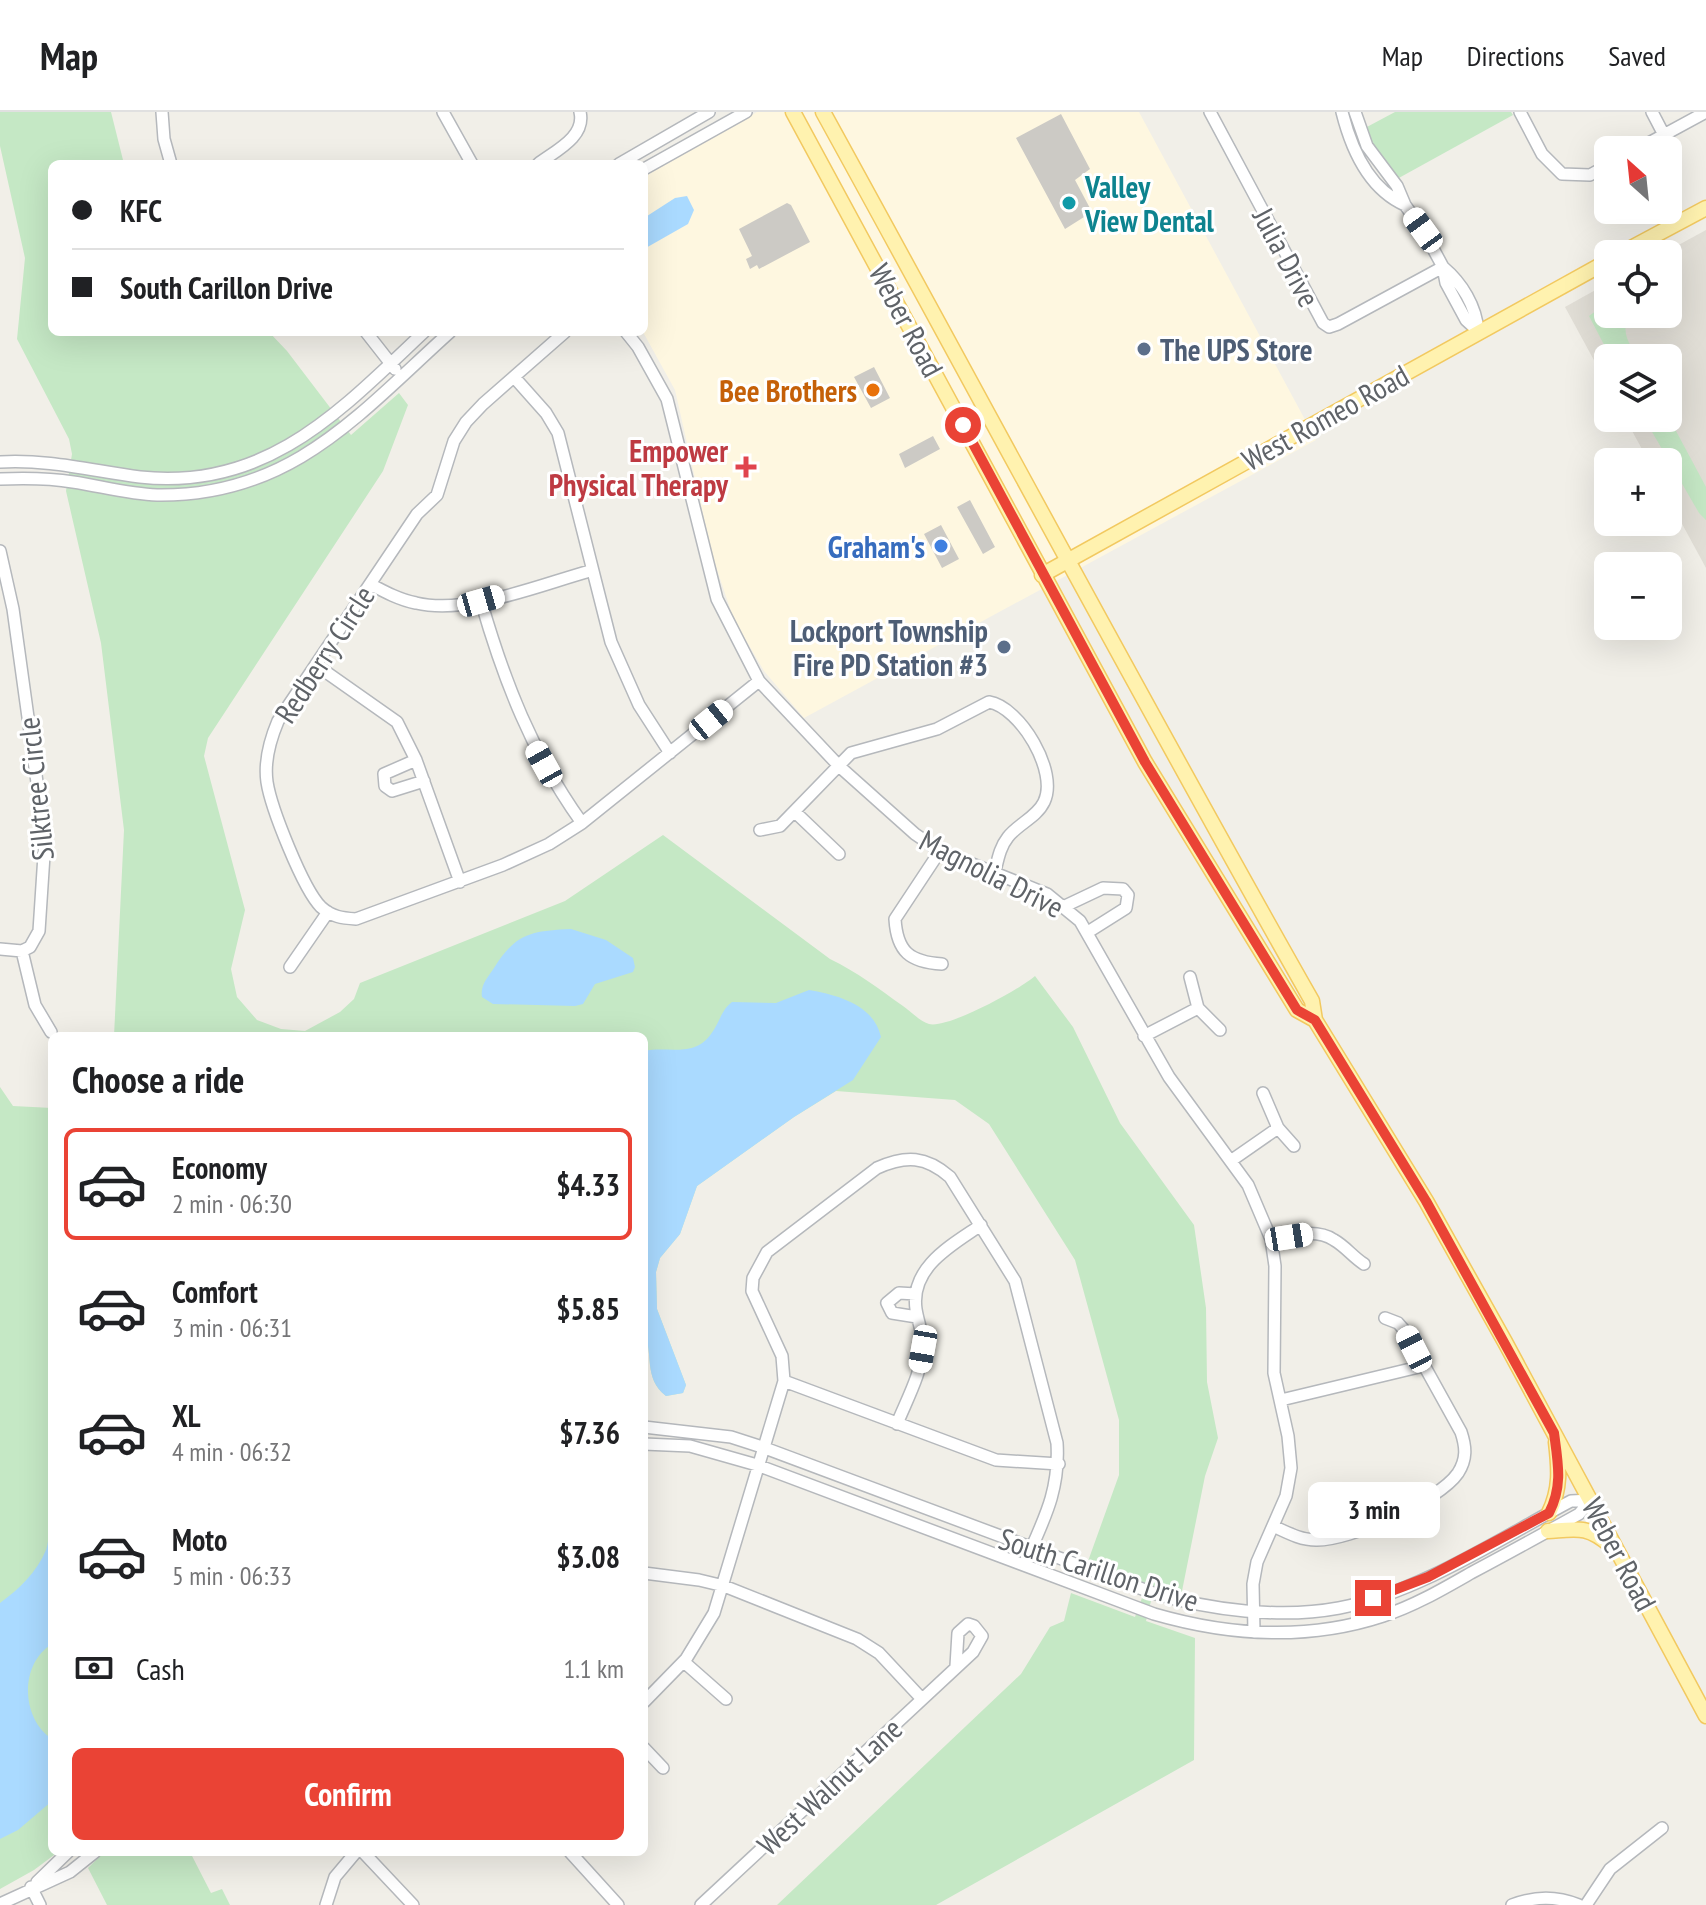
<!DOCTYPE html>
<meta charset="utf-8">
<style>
:root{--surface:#fff;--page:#f2f2f2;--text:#202124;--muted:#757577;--line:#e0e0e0;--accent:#ea4335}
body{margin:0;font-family:"PT Sans Narrow",sans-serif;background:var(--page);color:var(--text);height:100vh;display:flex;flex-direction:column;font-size:30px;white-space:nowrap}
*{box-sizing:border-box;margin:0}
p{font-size:26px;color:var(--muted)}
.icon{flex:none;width:44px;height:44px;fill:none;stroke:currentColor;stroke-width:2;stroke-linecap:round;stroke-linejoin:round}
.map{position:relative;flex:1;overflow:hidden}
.drawer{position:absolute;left:48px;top:920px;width:600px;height:824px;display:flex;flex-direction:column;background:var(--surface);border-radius:12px;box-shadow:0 8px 32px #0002}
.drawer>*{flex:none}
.guide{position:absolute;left:48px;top:48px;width:600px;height:176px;border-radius:12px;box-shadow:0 8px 32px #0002;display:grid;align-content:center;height:176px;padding:0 24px;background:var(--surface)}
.needle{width:52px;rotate:333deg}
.controls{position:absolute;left:1594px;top:24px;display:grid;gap:16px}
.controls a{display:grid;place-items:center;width:88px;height:88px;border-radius:12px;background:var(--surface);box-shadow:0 8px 32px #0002;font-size:40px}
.end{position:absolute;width:36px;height:36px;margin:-18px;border:10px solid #ea4335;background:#fff;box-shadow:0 0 0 4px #fff}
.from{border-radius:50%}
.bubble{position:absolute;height:56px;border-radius:12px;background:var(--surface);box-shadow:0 8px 32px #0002;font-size:26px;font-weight:800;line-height:56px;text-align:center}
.car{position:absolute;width:24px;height:48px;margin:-24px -12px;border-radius:10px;box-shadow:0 0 6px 2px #0007;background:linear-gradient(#fff 24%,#345 0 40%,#fff 0 76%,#345 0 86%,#fff 0)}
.guide b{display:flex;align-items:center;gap:28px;height:76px;font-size:30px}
.guide b+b{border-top:2px solid var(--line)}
.guide i{width:20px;height:20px;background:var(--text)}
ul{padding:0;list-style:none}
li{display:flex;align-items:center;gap:24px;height:112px;margin:0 16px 12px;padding:0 8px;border:4px solid transparent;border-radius:12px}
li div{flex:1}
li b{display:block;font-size:30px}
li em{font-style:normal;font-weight:800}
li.selected{border-color:var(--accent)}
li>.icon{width:72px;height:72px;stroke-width:1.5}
h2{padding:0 24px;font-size:36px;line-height:96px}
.pay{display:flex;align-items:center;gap:20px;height:88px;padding:0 24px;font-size:30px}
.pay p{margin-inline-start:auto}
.button{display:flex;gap:16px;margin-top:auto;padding:16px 24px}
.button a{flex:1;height:92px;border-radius:12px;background:var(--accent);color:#fff;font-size:32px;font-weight:800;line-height:92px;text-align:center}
header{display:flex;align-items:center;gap:48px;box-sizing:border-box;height:112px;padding:0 40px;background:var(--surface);border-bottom:2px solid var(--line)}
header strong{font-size:38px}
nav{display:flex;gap:44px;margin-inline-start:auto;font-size:28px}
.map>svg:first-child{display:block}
.commercial{fill:#fef7e0}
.education{fill:#e1ded6}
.green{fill:#c5e8c5}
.water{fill:#aadaff}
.building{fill:#cccac5}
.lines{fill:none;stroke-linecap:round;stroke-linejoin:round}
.minor-casing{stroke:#b5b8bc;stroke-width:14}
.major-casing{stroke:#f2c960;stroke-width:17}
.minor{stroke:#fff;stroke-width:11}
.major{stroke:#fff2af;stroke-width:14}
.route{stroke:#ea4335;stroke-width:10}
.culture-dot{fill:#0f9aa8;stroke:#fff;stroke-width:3}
.service-dot{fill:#5c6f8a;stroke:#fff;stroke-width:3}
.food-dot{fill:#e8710a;stroke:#fff;stroke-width:3}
.health-dot{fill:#e0444e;stroke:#fff;stroke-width:3}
.shop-dot{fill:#3f7fe0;stroke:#fff;stroke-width:3}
.labels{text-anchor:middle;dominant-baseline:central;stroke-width:6;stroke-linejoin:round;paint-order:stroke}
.culture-label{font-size:30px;font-weight:bold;fill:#0d838f;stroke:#fff;text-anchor:start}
.street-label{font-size:30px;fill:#5f6368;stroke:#fff}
.service-label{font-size:30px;font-weight:bold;fill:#4e5e75;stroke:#fff;text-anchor:start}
.food-label{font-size:30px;font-weight:bold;fill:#c56008;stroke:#fff;text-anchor:end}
.health-label{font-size:30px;font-weight:bold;fill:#be3a42;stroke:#fff;text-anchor:end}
.shop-label{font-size:30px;font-weight:bold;fill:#366cbe;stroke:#fff;text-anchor:end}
</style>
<header>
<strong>Map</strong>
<nav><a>Map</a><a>Directions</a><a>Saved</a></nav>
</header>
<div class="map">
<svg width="1706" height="1793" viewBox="0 0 1706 1793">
<rect width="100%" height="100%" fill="#f1efe8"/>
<path class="commercial" d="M757 0H1139L1316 328 804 606 764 559 734 508 713 446 675 278 643 220 644 65Z"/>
<path class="education" d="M1706 118V456L1668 386V350H1649L1625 306H1668V246H1608V274L1565 195 1608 171V202H1668V142H1662Z"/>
<path class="green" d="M0 0H111L124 52H52V220H269L287 239 351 323 399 281 408 293 383 359 208 626 204 644 245 798 231 857 237 885 257 908 281 917 305 919 340 900 354 887 360 871 565 789 663 723 830 847C857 860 879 877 903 894 910 899 921 910 929 912 947 917 1019 878 1035 864L1073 915 1120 1011 1194 1113 1206 1196 1207 1270 1218 1326 1205 1364 1181 1484 1154 1477 1146 1509 1195 1526 1194 1648 936 1793H777L1021 1562 1050 1515 1064 1509 1071 1481 1135 1505 1146 1475 1087 1452 1119 1363V1308L1075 1148 989 1012 955 988 836 979 794 1005 697 1074 680 1122 660 1146 656 1160 657 1197 686 1273 683 1281 666 1284C643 1266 654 1242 644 1219V924H114L124 718 101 531 66 379 72 342 69 327 17 227 25 146 0 34Z
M1395 0H1511L1513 3 1397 67 1377 40 1365 16Z
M1608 190V202H1633C1618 217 1629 230 1637 246H1611L1589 204Z
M1668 304 1706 375V408L1699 401 1644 306H1668Z
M0 975 13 994 52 996V1740H58L34 1758 0 1777Z
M104 1740H190L211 1781 222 1777 230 1793H107L88 1756Z"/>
<path class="water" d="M687 84 694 98 688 112 644 137V106L675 86Z
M571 817 606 828 633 846 635 855 633 860 595 872 583 892 575 894 493 892 482 885C480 873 488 865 494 856 516 821 531 819 571 817Z
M809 878C838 883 874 893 881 925L853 968 794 1005 697 1074 680 1122 660 1146 656 1160 657 1197 686 1273 683 1281 666 1284C643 1266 654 1242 644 1219V939C668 934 694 946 711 922 719 912 721 898 732 890L776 891Z
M52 1414V1532C19 1552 21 1607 52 1627V1689L18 1718 0 1727V1491C19 1477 37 1460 46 1438 49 1430 48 1421 52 1414Z"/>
<path class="building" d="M1061 2 1090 57 1075 68 1092 100 1065 117 1016 26Z
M787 91 791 93 810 130 759 157 757 153 750 157 746 147 752 144 739 117Z
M874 255 890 286 871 296 854 265Z
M933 324 940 337 905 356 899 342Z
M970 388 995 435 983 442 957 395Z
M941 413 959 447 942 456 924 422Z"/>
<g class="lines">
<g class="minor-casing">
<path id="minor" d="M162 0 164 27 171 52
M443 0 472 52
M1210 0 1323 211 1329 215 1338 212 1443 155
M1342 0C1351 36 1369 77 1405 93
M1355 0 1367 34 1397 74 1405 93 1423 118 1443 155 1446 171 1466 208 1478 219
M1520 0 1542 42 1562 62 1590 63 1608 53
M1652 0 1664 23
M1636 38 1706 0
M538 52C555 39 586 25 580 0
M619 52 709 0
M644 57 746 0
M1443 155C1462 171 1476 194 1478 219
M366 220 395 257
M565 220 483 292 466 310 454 329 437 383 417 402 278 609C270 628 264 649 267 670 271 696 303 777 321 795 332 805 342 806 356 807L503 753 549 732 582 711 759 569
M626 220 638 235 667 287 717 487 759 569 840 655 915 722 940 739 1047 782 1080 809 1169 965 1248 1073 1271 1127 1275 1154 1274 1261 1288 1324 1291 1356 1286 1384 1257 1450 1253 1472 1254 1520
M514 265 546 301 558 321 611 530 639 593 670 641
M0 350C48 347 93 359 140 365 267 379 341 298 424 220
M0 367C24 366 49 366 73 370 100 374 129 382 157 383 291 385 359 302 450 220
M0 439 13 497 45 728 39 819 30 835 22 839 0 837
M370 472C385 480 400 488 416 491 468 503 539 473 590 459
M481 489C504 569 533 643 582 711
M316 553 397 610 416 648 460 770
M416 648 384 662 385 674 392 679 424 669
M795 700 839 742
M760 718 780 714 851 641 937 617 989 590C1020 595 1059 660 1044 690 1037 705 1018 712 1008 725 1000 735 998 747 995 759
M940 739 895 807C897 840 910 850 942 852
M1065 794 1103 776 1123 777 1128 783 1126 796 1088 820
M22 839 35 893 51 920
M290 855 328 800
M1190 865 1198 896 1220 918
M1144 924 1198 896
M1263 981 1278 1016 1294 1034
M1232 1048 1278 1016
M1271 1127C1291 1124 1316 1116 1334 1128 1345 1134 1353 1145 1364 1152
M916 1182 899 1181 887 1191 892 1201 917 1205
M784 1269 996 1348 1059 1352
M1281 1288 1423 1254
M897 1312C907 1287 922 1261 923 1234 923 1221 918 1210 916 1197 910 1155 952 1133 981 1113
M644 1315 731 1325 762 1335 1153 1481C1210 1498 1280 1507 1339 1496 1418 1481 1501 1426 1571 1389L1591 1388
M644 1332 690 1334 757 1353 1154 1502C1230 1524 1307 1529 1383 1504 1414 1494 1443 1477 1471 1461 1507 1442 1543 1422 1579 1402L1591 1388
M1275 1415C1288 1421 1301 1428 1316 1428 1349 1429 1439 1389 1458 1361 1467 1347 1466 1335 1461 1320L1405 1219 1398 1211 1385 1206
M644 1461 699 1468 724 1474 857 1527 879 1541 922 1587
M684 1550 726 1587
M644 1590 686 1547 714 1501 784 1269 782 1244 752 1179 753 1166 767 1140 877 1056C906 1043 926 1044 950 1065L1015 1169 1057 1331C1060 1380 1043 1409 1024 1453
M644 1636 663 1656
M363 1740 413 1793
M570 1740 618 1793
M37 1770 68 1740
M31 1775 40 1793
M0 1792 70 1760 95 1740
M326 1793 335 1765 356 1740
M701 1793 973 1540 982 1524 974 1514 968 1512 958 1521 956 1554
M1512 1793C1536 1784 1556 1784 1579 1793
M1586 1793 1610 1757 1662 1716"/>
</g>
<g class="major-casing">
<path id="major" d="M793 0 1145 650 1297 898 1315 908
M823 0C986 296 1145 595 1312 889L1315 908 1426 1089 1505 1230 1706 1604
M1620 142 1706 96
M1042 463 1608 149
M1549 1401C1561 1376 1559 1356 1556 1330
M1548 1419C1577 1417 1587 1413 1610 1433"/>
</g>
<use href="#minor" class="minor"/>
<use href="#major" class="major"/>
</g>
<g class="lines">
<path class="route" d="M963 313 1145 650 1297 898 1315 908 1426 1089 1554 1321C1558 1351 1563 1374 1549 1401L1428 1465 1373 1486"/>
</g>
<circle class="culture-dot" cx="1069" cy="91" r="8"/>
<g class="service-dot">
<circle cx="1144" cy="237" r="8"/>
<circle cx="1004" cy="535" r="8"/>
</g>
<circle class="food-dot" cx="873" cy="278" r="8"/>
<path class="health-dot" d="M742 343h8v8h8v8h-8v8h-8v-8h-8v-8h8z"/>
<circle class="shop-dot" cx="941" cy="434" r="8"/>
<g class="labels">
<g class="culture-label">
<text x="1085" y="74">Valley<tspan x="1085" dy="34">View Dental</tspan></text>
</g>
<g class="street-label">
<text transform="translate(1287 145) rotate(62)">Julia Drive</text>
<text transform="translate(907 208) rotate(62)">Weber Road</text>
<text transform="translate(1325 305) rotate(-29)">West Romeo Road</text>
<text transform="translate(324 542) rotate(-57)">Redberry Circle</text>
<text transform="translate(35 677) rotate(-96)">Silktree Circle</text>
<text transform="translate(992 761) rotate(27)">Magnolia Drive</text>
<text transform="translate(1620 1442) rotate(62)">Weber Road</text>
<text transform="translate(1099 1457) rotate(18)">South Carillon Drive</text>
<text transform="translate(829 1674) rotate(-43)">West Walnut Lane</text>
</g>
<g class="service-label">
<text x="1160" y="237">The UPS Store</text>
<text x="988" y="518" text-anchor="end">Lockport Township<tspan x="988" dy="34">Fire PD Station #3</tspan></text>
</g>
<g class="food-label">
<text x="857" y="278">Bee Brothers</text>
</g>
<g class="health-label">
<text x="728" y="338">Empower<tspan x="728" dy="34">Physical Therapy</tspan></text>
</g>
<g class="shop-label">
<text x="925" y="434">Graham's</text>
</g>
</g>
</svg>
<div class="controls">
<a><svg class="needle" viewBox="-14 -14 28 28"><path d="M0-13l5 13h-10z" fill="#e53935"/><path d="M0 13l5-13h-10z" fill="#757577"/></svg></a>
<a><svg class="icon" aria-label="locate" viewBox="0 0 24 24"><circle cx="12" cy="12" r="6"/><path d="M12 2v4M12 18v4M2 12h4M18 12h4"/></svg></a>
<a><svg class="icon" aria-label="layers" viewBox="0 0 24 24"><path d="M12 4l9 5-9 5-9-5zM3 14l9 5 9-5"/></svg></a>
<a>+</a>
<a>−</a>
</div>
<i class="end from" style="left:963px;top:313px"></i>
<i class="end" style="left:1373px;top:1486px"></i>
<div class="bubble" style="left:1308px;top:1370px;width:132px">3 min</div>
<i class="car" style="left:1423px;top:118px;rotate:324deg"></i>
<i class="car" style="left:481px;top:489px;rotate:74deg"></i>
<i class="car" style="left:711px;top:608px;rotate:51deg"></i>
<i class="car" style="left:544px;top:652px;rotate:331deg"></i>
<i class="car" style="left:1289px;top:1125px;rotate:81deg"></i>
<i class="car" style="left:923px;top:1237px;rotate:190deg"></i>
<i class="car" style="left:1414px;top:1237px;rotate:333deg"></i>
<div class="guide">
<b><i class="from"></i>KFC</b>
<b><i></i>South Carillon Drive</b>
</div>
<section class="drawer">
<h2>Choose a ride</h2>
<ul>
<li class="selected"><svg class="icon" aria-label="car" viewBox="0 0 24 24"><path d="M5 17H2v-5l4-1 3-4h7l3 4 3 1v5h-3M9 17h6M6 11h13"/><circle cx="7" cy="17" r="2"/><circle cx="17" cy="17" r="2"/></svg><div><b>Economy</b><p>2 min · 06:30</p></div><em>$4.33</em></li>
<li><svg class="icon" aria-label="car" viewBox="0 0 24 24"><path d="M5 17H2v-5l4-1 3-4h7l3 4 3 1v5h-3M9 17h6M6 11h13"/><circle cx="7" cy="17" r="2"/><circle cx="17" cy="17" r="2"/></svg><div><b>Comfort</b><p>3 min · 06:31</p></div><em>$5.85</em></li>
<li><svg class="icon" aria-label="car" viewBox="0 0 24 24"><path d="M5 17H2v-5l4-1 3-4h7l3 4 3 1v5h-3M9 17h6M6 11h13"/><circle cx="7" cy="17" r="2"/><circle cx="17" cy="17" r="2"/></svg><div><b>XL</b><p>4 min · 06:32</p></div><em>$7.36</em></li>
<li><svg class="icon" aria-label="car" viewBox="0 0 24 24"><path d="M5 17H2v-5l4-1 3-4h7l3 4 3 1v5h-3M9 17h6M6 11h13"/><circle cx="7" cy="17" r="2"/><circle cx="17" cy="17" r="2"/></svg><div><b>Moto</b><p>5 min · 06:33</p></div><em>$3.08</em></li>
</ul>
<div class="pay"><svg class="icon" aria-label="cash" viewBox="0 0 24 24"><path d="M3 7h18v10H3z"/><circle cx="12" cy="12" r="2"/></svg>Cash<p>1.1 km</p></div>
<div class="button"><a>Confirm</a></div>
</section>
</div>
